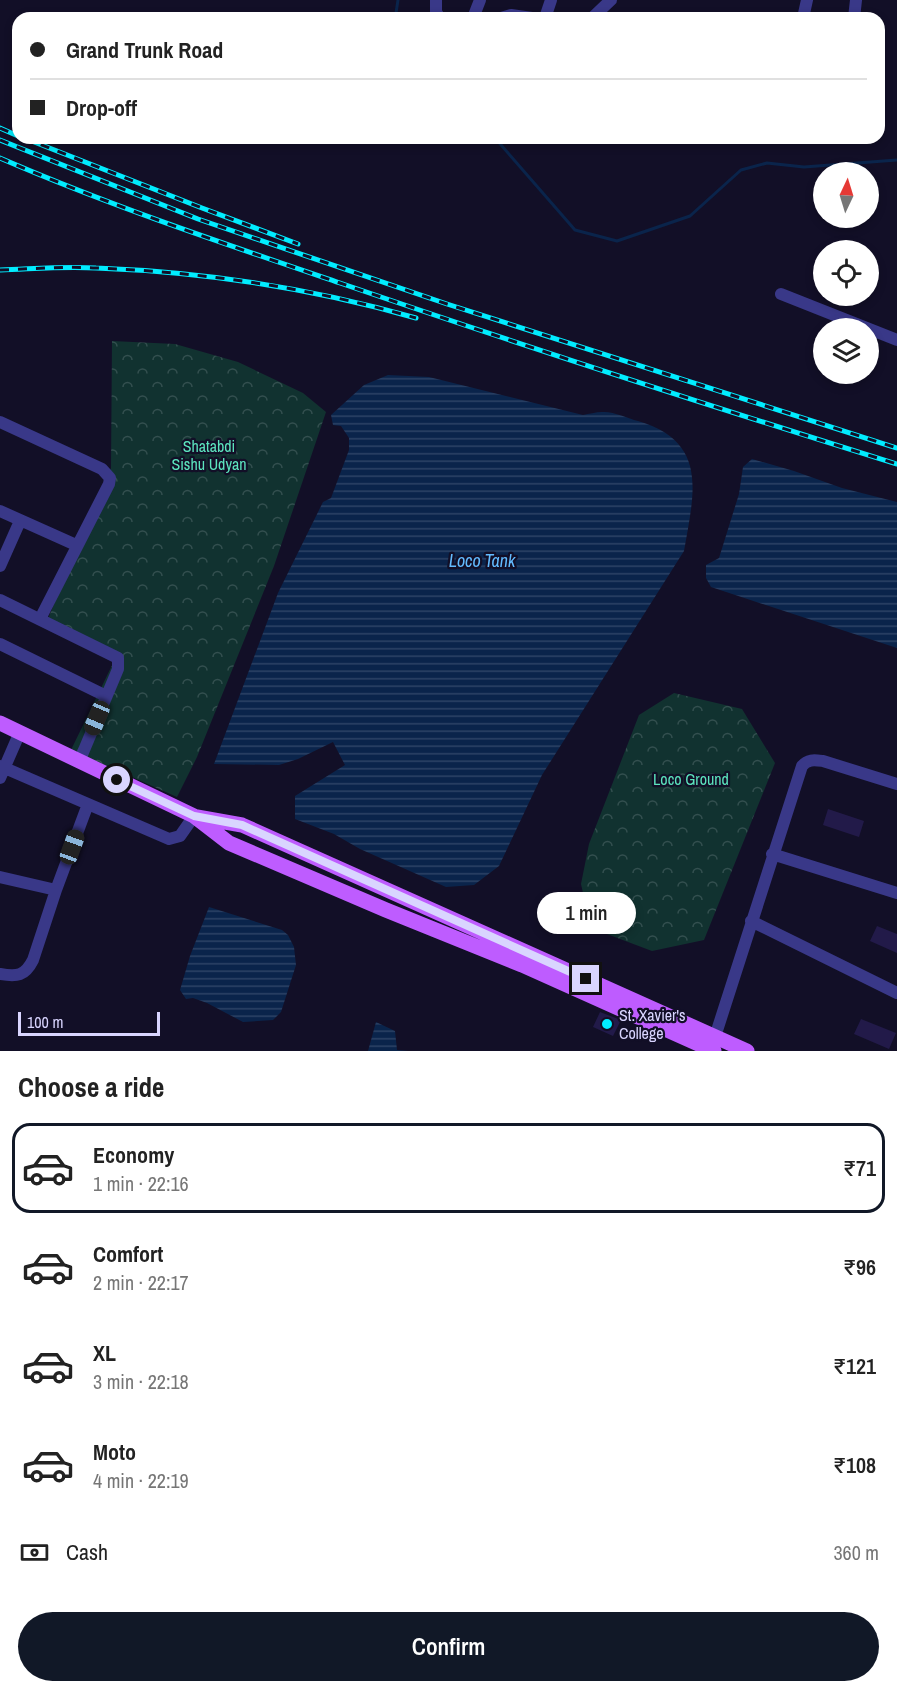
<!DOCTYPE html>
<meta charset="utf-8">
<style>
:root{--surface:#fff;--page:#f6f6f6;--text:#222;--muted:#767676;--line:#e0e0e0;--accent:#111827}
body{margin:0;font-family:"Archivo Narrow",sans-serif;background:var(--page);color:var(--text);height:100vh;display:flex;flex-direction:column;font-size:22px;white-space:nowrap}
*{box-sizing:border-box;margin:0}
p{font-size:20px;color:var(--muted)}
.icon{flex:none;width:33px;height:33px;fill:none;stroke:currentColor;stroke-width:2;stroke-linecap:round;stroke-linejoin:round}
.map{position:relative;height:1051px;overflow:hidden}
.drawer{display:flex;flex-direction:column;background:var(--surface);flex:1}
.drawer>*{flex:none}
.hud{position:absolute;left:12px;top:12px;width:873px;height:132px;border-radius:18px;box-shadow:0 3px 9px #0003;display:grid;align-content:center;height:132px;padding:0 18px;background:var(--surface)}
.needle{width:39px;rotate:4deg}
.tools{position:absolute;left:813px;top:162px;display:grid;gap:12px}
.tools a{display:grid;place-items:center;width:66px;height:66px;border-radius:50%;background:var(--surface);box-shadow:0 3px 9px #0003;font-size:30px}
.scale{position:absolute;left:18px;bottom:15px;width:142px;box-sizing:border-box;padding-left:6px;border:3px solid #d9d5ff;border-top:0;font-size:16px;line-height:21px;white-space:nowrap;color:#d9d5ff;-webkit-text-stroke:4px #120f27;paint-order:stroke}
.end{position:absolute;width:27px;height:27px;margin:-14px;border:8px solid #d9d5ff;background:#111;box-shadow:0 0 0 3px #111}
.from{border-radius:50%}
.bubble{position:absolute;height:42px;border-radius:21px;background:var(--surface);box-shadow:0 3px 9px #0003;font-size:20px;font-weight:600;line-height:42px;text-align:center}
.car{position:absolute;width:18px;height:36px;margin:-18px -9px;border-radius:8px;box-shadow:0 0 4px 2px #0007;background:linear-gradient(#222 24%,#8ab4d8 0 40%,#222 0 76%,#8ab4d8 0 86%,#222 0)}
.hud b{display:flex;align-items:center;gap:21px;height:57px;font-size:22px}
.hud b+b{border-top:2px solid var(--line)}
.hud i{width:15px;height:15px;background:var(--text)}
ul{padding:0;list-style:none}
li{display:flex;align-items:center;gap:18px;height:90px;margin:0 12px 9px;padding:0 6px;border:3px solid transparent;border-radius:18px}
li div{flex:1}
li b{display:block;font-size:22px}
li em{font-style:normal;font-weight:600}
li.current{border-color:var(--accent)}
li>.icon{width:54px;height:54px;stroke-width:1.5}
h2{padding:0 18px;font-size:27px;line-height:72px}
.pay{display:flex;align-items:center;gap:15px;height:66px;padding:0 18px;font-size:22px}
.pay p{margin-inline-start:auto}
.action{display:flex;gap:12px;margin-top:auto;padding:12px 18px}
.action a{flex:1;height:69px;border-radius:36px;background:var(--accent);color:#fff;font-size:24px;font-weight:600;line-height:69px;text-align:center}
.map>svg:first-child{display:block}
.forest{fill:url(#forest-crowns)}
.water{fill:url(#water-rules)}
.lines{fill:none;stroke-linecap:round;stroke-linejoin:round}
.stream{stroke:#0a244b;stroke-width:3}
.building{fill:#221a49}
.street{stroke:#393888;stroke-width:12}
.primary{stroke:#be5cff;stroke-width:15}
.rail-casing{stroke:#01ecff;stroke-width:5}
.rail{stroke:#120f27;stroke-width:3;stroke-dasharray:9;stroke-linecap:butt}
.route{stroke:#d9d5ff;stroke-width:8}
.poi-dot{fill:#01ecff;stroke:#120f27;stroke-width:2}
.labels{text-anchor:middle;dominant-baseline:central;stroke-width:4.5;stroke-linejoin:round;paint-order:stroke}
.park-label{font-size:16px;fill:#5ce4be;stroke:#120f27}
.poi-label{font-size:16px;fill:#d9d5ff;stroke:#120f27;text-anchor:start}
.water-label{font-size:18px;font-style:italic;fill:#63bbff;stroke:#120f27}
</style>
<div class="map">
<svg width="897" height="1051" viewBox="0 0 897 1051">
<defs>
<pattern id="forest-crowns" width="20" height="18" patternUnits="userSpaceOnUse" patternTransform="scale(1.5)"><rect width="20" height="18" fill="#113230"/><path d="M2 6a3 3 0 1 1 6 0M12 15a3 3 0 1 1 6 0" fill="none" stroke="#334f4f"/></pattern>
<pattern id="water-rules" width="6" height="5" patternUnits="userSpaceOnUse" patternTransform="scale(1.5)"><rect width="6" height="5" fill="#0a244b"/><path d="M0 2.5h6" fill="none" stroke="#2d4366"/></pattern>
</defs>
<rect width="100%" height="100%" fill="#120f27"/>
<path class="forest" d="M112 341 175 344 238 362 303 393 326 412 274 566 197 757 177 797 71 750 118 653 47 621 111 468Z
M674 693 742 709 775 763 704 940 652 951 591 928 581 884 589 844 639 715Z"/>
<path class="water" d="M388 375 429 377 583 415C589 414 596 412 602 412 613 411 627 418 638 421 709 442 694 493 684 551L542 775 499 866 474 885 446 887 360 849 334 834 295 819V796L345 765 333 742 298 759 279 765 214 764 278 593 323 502 331 498 349 450V438L341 426 333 425 331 415 364 385Z
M752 459 794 471 842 488 897 502V648L711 587 706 578V565L719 558 739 494 743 467Z
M209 907 282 930 288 935 294 947 296 965 281 1012 273 1020 243 1022 207 1003 193 998 186 999 180 990 190 956Z
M376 1022 395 1031 397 1050 408 1051H368Z"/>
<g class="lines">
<path class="stream" d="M392 18 396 13 398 0
M495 138 575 230 617 241 690 216 741 170 767 163 804 167 897 160"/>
</g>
<path class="building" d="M828 809 864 821 859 837 823 825Z
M877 926 897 934V953L870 941Z
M600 1012 621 1020 613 1036 593 1027Z
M861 1019 896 1033 889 1049 854 1034Z"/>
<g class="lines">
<path class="street" d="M436 0V12L440 18
M473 18 480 0
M501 18 511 15 532 18
M545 18 551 0
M592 18 611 0
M803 18 807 0
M854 18 856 0
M781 294 897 340
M0 422 102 469 110 478 109 484 40 619
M0 511 76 545
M0 566 20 521
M0 600 118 658V669L79 762
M0 644 106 696
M0 766 169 839 180 836 194 816
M0 778 20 732
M772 854 897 893
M0 877 56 890
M751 921 897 993
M0 974C17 977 25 976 33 960L56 890 88 804
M713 1043 802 766C808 759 814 760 823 761L897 784"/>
<path class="primary" d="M0 723 194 816 229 843 386 910 522 965 714 1051
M197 817 242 825 747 1051"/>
<g class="rail-casing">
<path id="rail" d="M0 128 18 136
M24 138 202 208 298 244
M0 140 198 219 447 304 897 448
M0 158C111 206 225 244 340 283 524 346 710 406 897 464
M0 270C32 269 64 266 96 268 204 272 312 288 416 318"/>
</g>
<use href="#rail" class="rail"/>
</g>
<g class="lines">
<path class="route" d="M117 780 194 816 242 825 586 979"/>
</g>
<circle class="poi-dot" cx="607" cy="1024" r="6"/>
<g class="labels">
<g class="park-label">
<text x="209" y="446">Shatabdi<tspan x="209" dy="18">Sishu Udyan</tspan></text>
<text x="691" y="779">Loco Ground</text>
</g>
<g class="poi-label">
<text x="619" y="1015">St. Xavier's<tspan x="619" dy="18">College</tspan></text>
</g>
<g class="water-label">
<text x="482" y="560">Loco Tank</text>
</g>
</g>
</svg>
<div class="tools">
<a><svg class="needle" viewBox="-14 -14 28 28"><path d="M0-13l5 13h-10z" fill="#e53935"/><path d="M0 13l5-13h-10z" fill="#767676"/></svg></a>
<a><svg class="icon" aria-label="locate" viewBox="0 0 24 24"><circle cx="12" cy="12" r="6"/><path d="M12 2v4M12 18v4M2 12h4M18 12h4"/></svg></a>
<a><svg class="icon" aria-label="layers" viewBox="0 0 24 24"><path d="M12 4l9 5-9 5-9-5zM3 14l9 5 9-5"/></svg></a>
</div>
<div class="scale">100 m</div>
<i class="end from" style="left:117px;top:780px"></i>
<i class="end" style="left:586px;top:979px"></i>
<div class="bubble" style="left:537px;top:892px;width:99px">1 min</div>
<i class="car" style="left:97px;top:718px;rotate:203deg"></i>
<i class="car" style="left:72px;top:847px;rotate:20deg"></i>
<div class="hud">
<b><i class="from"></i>Grand Trunk Road</b>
<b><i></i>Drop-off</b>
</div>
</div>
<section class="drawer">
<h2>Choose a ride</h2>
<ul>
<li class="current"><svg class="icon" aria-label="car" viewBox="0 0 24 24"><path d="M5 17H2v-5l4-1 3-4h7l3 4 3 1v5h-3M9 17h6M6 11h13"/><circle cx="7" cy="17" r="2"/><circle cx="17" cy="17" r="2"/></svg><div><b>Economy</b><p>1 min · 22:16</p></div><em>₹71</em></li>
<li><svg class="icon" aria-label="car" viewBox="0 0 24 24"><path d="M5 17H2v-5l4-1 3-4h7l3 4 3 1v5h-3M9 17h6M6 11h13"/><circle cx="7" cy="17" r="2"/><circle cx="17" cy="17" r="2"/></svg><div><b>Comfort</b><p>2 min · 22:17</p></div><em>₹96</em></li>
<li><svg class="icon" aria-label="car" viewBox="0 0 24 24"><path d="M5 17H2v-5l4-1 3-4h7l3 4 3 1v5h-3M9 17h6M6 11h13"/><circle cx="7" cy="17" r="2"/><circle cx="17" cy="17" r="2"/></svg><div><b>XL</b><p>3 min · 22:18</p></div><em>₹121</em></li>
<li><svg class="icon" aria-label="car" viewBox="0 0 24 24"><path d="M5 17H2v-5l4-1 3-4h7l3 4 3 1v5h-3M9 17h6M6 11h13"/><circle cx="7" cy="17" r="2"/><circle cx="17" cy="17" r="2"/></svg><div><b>Moto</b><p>4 min · 22:19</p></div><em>₹108</em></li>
</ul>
<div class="pay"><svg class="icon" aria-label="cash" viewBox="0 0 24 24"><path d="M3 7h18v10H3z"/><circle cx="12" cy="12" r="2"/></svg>Cash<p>360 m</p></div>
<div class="action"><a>Confirm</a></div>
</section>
